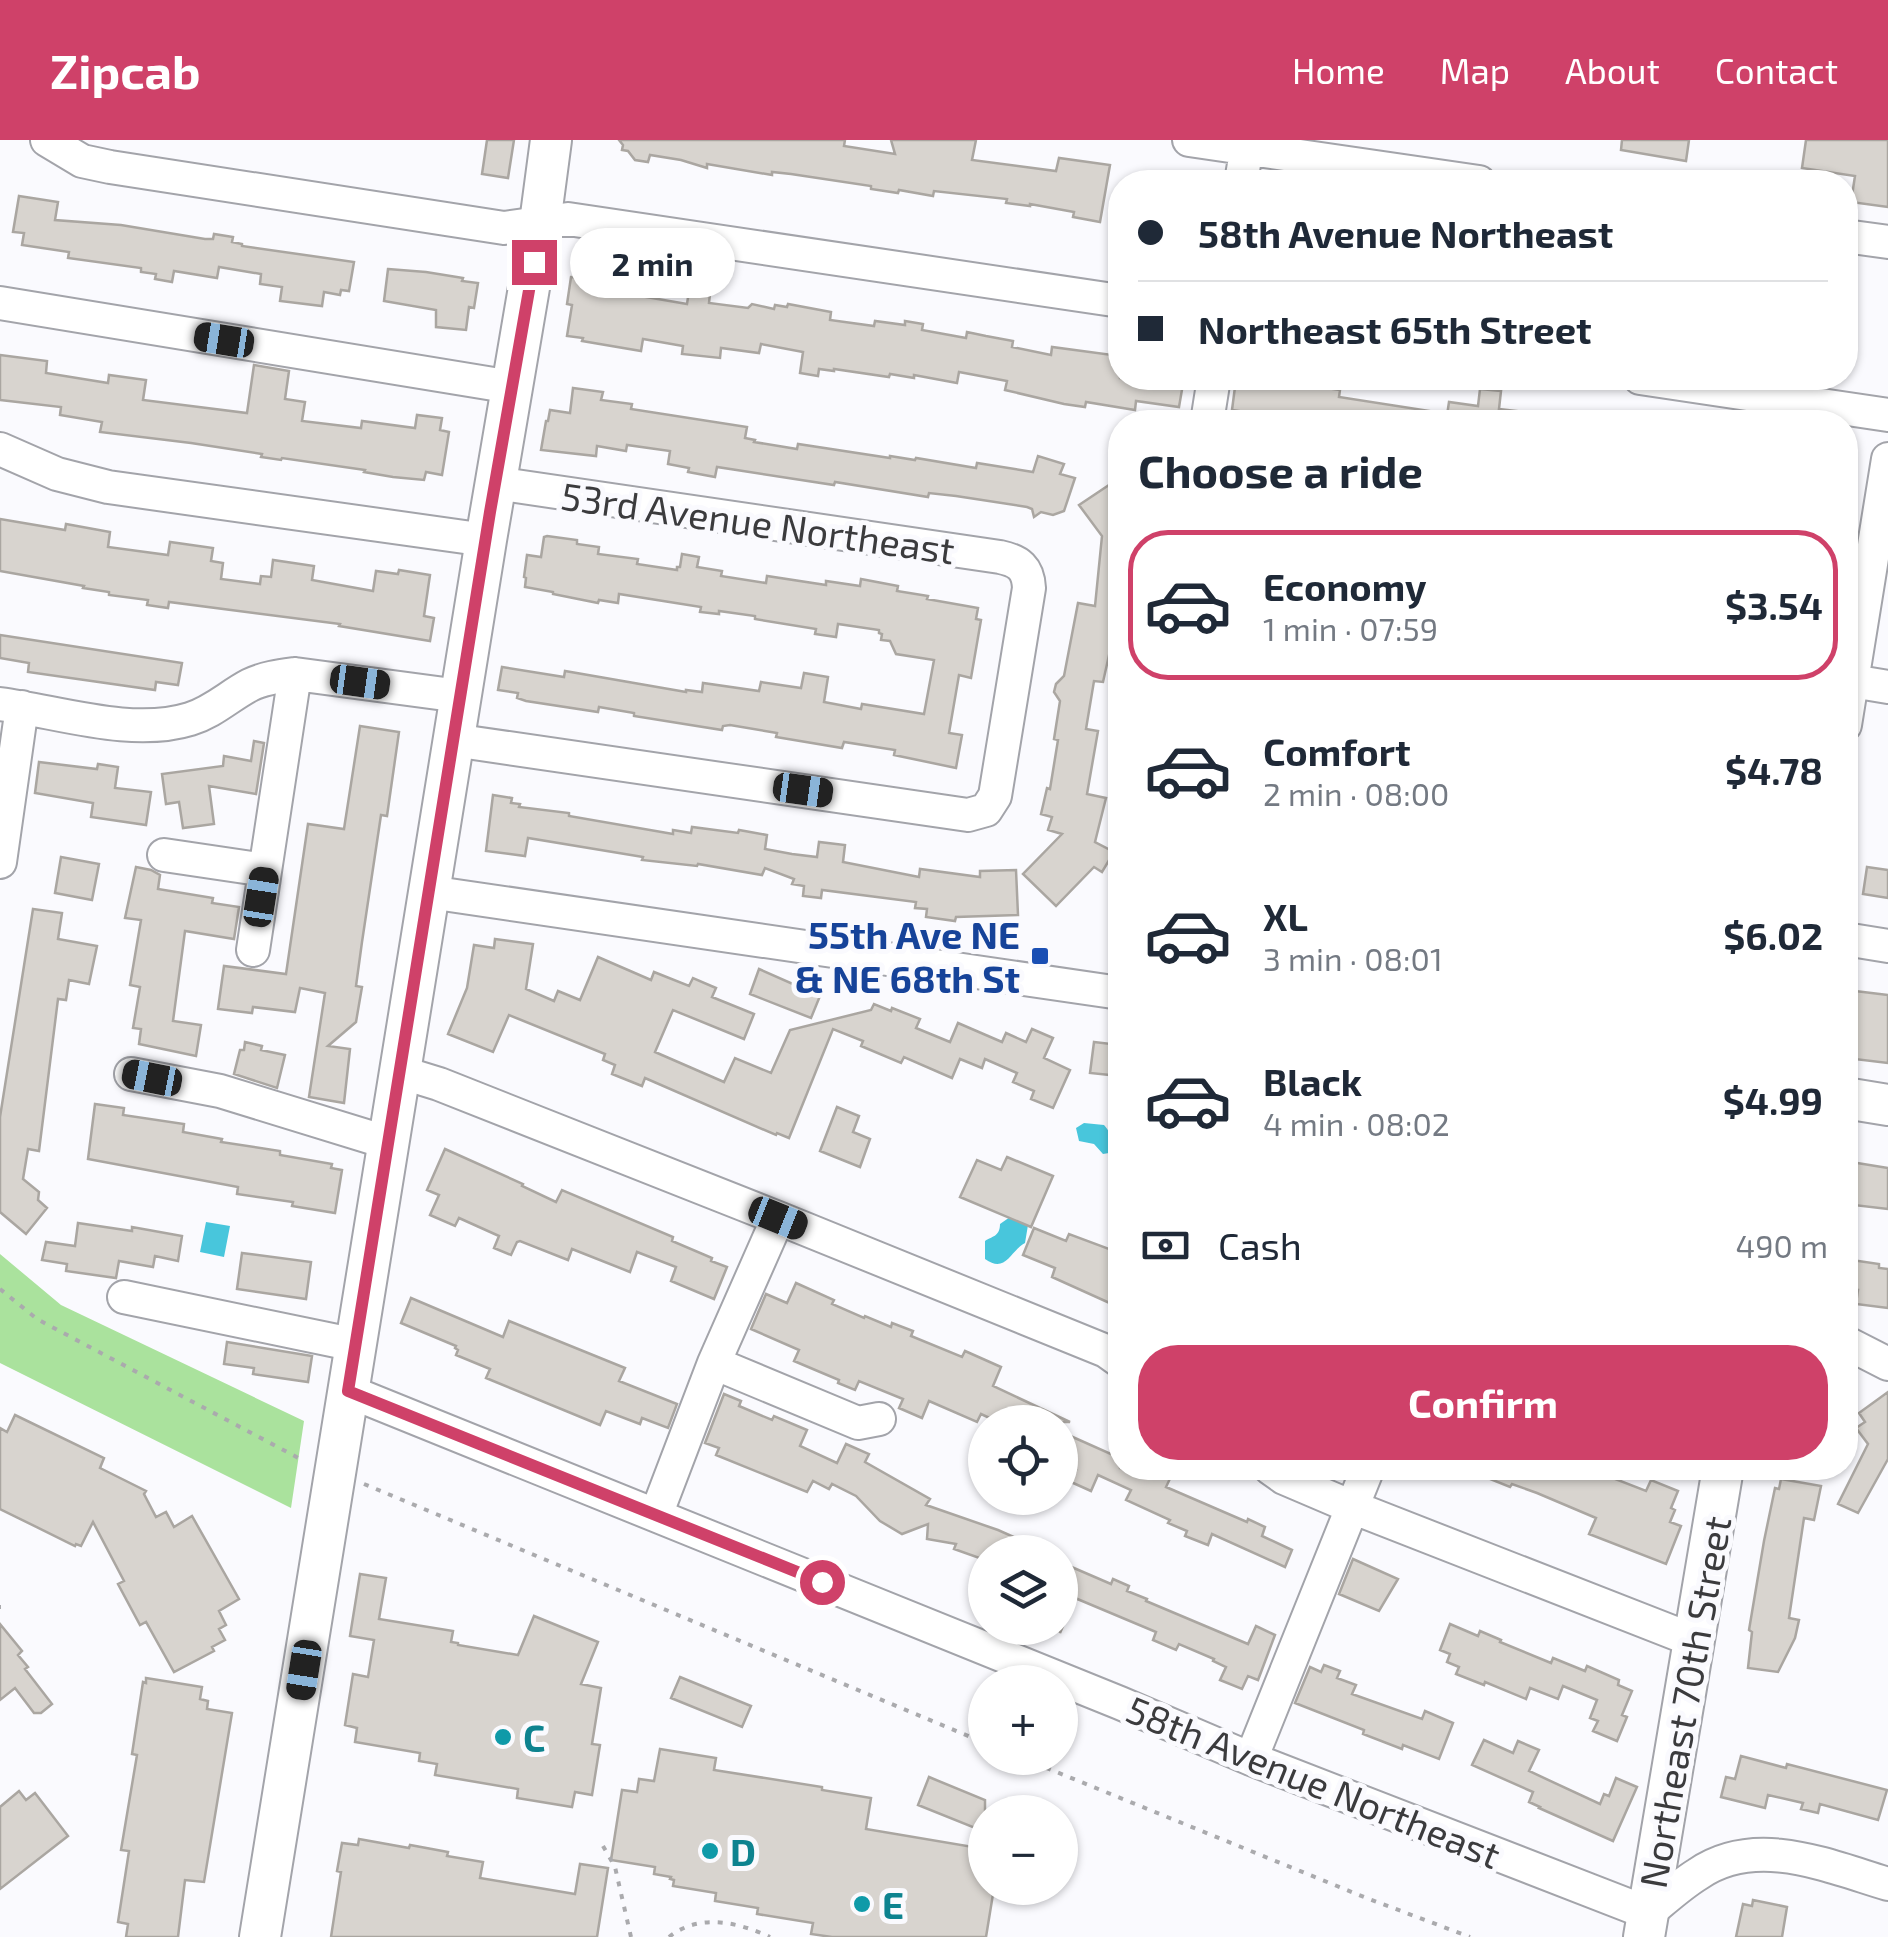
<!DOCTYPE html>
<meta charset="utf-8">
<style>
:root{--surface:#fff;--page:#f2f2f3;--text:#1f2937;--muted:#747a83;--line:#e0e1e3;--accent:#cf4169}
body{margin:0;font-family:"Exo 2",sans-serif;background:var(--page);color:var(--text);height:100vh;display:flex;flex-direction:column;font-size:38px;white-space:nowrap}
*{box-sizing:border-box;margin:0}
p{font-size:32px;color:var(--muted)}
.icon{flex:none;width:55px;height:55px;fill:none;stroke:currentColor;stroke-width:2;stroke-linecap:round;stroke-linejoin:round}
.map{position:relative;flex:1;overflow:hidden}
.panel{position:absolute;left:1108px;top:270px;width:750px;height:1070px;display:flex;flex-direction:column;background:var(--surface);border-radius:40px;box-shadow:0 2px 8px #0004}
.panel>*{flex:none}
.top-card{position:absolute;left:1108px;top:30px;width:750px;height:220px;border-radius:40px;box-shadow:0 2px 8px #0004;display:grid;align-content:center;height:220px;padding:0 30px;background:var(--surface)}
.buttons{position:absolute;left:968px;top:1265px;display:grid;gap:20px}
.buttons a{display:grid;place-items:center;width:110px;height:110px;border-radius:50%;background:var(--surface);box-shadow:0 2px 8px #0004;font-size:50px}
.end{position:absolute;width:45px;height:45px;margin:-22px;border:12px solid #cf4169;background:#fff;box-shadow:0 0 0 5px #fff}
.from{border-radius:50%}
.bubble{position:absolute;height:70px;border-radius:35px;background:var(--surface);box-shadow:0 2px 8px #0004;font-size:32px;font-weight:700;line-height:70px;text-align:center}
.car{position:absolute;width:30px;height:60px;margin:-30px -15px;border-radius:12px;box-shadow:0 0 8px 2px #0007;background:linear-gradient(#222 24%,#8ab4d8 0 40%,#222 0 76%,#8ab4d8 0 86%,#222 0)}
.top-card b{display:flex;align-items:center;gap:35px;height:95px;font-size:38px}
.top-card b+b{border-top:2px solid var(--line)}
.top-card i{width:25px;height:25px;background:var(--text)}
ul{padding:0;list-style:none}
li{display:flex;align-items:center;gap:30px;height:150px;margin:0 20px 15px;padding:0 10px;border:5px solid transparent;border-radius:40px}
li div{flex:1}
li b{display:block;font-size:38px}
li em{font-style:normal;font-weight:700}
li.on{border-color:var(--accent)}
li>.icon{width:90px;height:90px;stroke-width:1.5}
h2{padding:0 30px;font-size:45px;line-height:120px}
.pay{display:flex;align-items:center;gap:25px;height:110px;padding:0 30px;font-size:38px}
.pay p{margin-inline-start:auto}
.button{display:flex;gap:20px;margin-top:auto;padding:20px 30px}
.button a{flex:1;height:115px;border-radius:40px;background:var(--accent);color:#fff;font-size:40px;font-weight:700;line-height:115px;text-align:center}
header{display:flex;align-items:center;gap:60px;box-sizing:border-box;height:140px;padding:0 50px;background:var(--accent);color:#fff}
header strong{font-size:48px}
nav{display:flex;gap:55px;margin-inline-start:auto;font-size:35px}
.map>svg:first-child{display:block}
.green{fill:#aae29d}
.water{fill:#48c6dc}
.building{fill:#d8d4cf;stroke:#aaa6a1;stroke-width:2.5}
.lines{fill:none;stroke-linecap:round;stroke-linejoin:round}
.minor-casing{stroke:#a3a4aa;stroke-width:36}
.major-casing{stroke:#a3a4aa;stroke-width:44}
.path{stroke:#aaaaad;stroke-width:4;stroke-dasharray:5 8;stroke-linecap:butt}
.minor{stroke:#fff;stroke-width:32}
.major{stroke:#fff;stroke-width:40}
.route{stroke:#cf4169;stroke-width:12}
.transit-dot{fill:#1a4fb4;stroke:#fafafe;stroke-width:4}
.culture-dot{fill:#0f9aa8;stroke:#fafafe;stroke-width:4}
.labels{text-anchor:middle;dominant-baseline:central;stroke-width:10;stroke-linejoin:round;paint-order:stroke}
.street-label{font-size:38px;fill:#3b3b3d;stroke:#fafafe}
.transit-label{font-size:38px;font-weight:bold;fill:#164399;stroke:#fafafe;text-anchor:end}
.culture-label{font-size:38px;font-weight:bold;fill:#0d838f;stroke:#fafafe;text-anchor:start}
</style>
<header>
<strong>Zipcab</strong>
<nav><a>Home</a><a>Map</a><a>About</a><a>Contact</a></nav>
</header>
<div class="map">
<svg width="1888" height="1797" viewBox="0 0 1888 1797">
<rect width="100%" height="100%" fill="#fafafe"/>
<path class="green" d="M0 1114 61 1165 304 1281 291 1368 0 1223Z"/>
<path class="water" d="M1084 983 1104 985C1111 993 1115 1003 1109 1013L1103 1014 1094 1004 1079 1001 1076 988Z
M1010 1077 1028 1085 1025 1103C1010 1111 1006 1134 985 1119V1101C993 1096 1000 1096 1000 1084Z
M206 1082 230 1086 224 1117 200 1112Z"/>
<path class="building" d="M487 0H514L508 38 482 34Z
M619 0H845L844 6 895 14 891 0H976L972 20 1056 31 1059 18 1110 25 1100 82 1073 77 1074 72 1030 64V66L1006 63 1007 59 934 51 933 56 899 50 898 53 871 49V46L791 34 772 32V35L707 24V28L681 20 650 15 648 22 635 20 628 11 622 10 623 5Z
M1622 0H1689L1686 21 1621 10Z
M1806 0H1888V67L1851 62 1855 36 1802 28Z
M19 56 58 62 55 80 121 85 205 99H213L214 94 233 97 232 102 242 104V106L354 122 349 151 341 150 340 155 324 152 322 166 280 161 282 147 260 144 261 134 219 127 217 138 174 131 172 142 155 139 156 134 141 132V128L68 118 69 112 22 105 24 93 13 92Z
M388 129 426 132 463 138 462 141 478 143 474 168 469 167 466 190 436 187V170L384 161Z
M571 137 647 145 646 157 687 164 689 151 710 154 709 163 748 168 752 164 774 169 775 165 787 167 788 164 831 172 830 180 874 186 875 181 905 185V181L923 184 922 190 966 198 967 192 986 196 1013 201 1012 207 1051 215 1052 207 1120 216V238H1184L1179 267 1136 261 1135 270 1086 262 1085 267 1064 264 1005 250 1007 241 959 232 957 243 914 235V238L890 234 889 237 834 229V231L819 229 818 236 800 233 803 212 761 204 759 213 721 208 720 218 682 214 683 206 643 199 641 211 582 201 583 198 567 196 572 165 567 164Z
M0 215 47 221 46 233 108 243 109 235 146 240 143 260 247 273 254 225 289 231 285 259 305 262 302 281 361 288 362 281 415 288 417 275 442 278 440 290 449 292 442 335 426 332 424 340 393 337 364 332 365 330 282 318 281 320 261 317 262 314 191 303 100 292 102 282 60 275 61 267 0 260Z
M1246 238H1280L1279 241 1340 250 1339 257 1436 272 1435 282H1260L1245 280 1246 272 1232 270 1235 247 1243 248Z
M573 248 603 252 601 260 632 264 631 269 747 287 745 298 755 300 754 302 797 309 798 304 890 318V316L915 320 916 318 976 328 977 323 1033 332 1038 316 1064 324 1060 334 1075 338 1064 371 1053 375 1041 372 1034 377 1032 369 1027 367 956 356 929 353 928 357 835 342 834 345 717 327 715 337 688 332 689 328 668 324 670 311 627 305 626 311 597 306 596 316 541 310 546 281H548L550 270 570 273Z
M1480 249 1501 251 1499 269 1517 271 1516 282H1446L1449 262 1478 266Z
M1109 345 1113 351 1120 346V494L1114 493 1103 542 1094 541 1086 589 1098 591 1087 654 1106 658 1095 702 1114 712 1102 732 1094 727 1056 766 1023 734 1062 694 1048 690 1052 677 1041 674 1047 648 1050 649 1058 600 1054 599 1060 561 1054 552 1056 544 1064 536 1078 463 1095 466 1102 396 1079 365Z
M0 379 65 390 66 384 110 392 108 407 168 415 170 402 213 408 211 421 223 423 221 439 260 444 261 436 271 437 273 420 314 426 312 440 373 451 376 431 398 434 399 430 430 435 424 476 434 478 430 501 339 486 340 484 169 462 168 468 147 465 148 460 109 455V452L83 448 84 446 0 431Z
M547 396 577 400V404L599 407 598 414 638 419 637 424 677 430V427H680L682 414 699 417 697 427 722 431 721 436 766 443 767 436 826 445V441L860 446 861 439 898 446 897 451 928 456 927 459 978 468 976 479 981 480 971 538 959 535 949 593 962 595 956 628 894 615 895 610 844 602 842 608 776 597 777 593 730 585 723 586 722 590 634 576V573L599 567 598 572 526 561 517 558 518 553 498 550 502 527 564 537 565 531 686 552V550L702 552 703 543 759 551 761 542 801 548 804 533 828 537 824 562 861 569 862 564 924 574 934 520 896 514 890 501 881 500 882 494 879 493V490L838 484 836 497 815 494 816 489 755 479V476L719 471V474L700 472 701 467 619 454 618 463 599 460 598 463 553 454V452L525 447 526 438 524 437 527 415 541 417 544 397Z
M0 495 182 523 178 545 156 542 155 550 28 532 29 523 0 518Z
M360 586 399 592 387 676 381 675 362 802 356 846 362 847 356 882 328 906 350 909 344 963 309 957 325 853 300 848 295 872 253 867 252 873 218 869 224 826 286 834 308 684 344 689Z
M254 601 264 603 256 654 209 646 214 684 183 688 179 662 166 664 162 634 223 626 224 616 251 621Z
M39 622 97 629 98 624 118 627 115 648 151 652 146 685 91 677 93 663 35 653Z
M493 655 512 658 511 663 520 664 519 667 569 673V676L673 694V690L691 693 692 687 738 693 739 690 767 695 765 709 792 714 817 717 819 702 845 705 843 722 919 737 920 729 980 737V731L1016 730 1018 775 956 777 955 781 926 777 927 769 915 768 916 762 822 750 821 758 803 756 804 746 792 744 794 739 765 728 762 735 698 724 697 726 642 720 643 717 528 698 525 716 486 711Z
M61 717 99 724 92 760 55 753Z
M136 727 151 730 160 735 158 749 213 758 212 763 239 767 234 799 185 791 173 881 201 885 196 916 139 904 141 889 133 888 140 847 130 845 141 780 125 778Z
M1867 727 1888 730V758L1863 754Z
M33 769 62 773 58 799 97 806 89 844 69 840 66 860 58 859 39 1011 28 1009 23 1039 39 1052 38 1060 47 1068 26 1094 0 1072V977Z
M495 799 533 804 526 849 554 861 558 851 580 860 598 817 651 840 654 832 689 846 693 838 716 848 712 857 754 874 744 899 673 870 655 912 724 942 735 918 771 933 790 890 871 870 874 864 891 871 892 868 920 879 916 888 950 902 958 883 1002 902 1006 893 1026 902 1032 889 1053 898 1044 918 1070 930 1053 968 1031 959 1034 951 1013 942 1017 933 985 919 982 928 960 919 952 938 904 917 901 923 861 906 863 901 833 889 789 998 777 993 776 995 645 938 642 946 612 934 615 925 603 920 605 914 509 875 493 912 448 894 467 848 474 805 494 808Z
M759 829 820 856 811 878 750 854Z
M1855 851 1888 855V923L1846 918 1851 867H1854Z
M245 902 262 906 261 910 285 915 277 948 234 934 240 910H244Z
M1094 902 1120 905V936L1090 933Z
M95 964 124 968 123 975 184 984 183 992 222 999 221 1002 280 1011V1015L332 1024 331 1028 342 1030 335 1073 292 1066 293 1062 237 1054 238 1047 88 1019Z
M837 967 859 976 853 992 870 999 860 1027 820 1011Z
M445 1009 523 1044 522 1046 556 1062 562 1050 673 1097 672 1101 712 1118 711 1121 727 1127 714 1159 671 1141 676 1127 637 1112 630 1132 572 1109 568 1120 520 1101 517 1102 511 1115 494 1108 499 1096 459 1078 455 1086 430 1075 439 1055 427 1050Z
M1007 1017 1053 1036 1031 1087 960 1057 977 1020 1001 1030Z
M1845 1021 1888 1028V1069L1845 1064Z
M78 1083 132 1091V1087L182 1096 178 1121 155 1116 153 1127 119 1121 116 1138 66 1131 67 1124 42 1120 46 1102 75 1106Z
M1034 1088 1066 1101 1069 1094 1120 1113V1151L1114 1165 1052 1137 1055 1128 1023 1115Z
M242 1113 311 1122 306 1159 237 1149Z
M1845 1119 1879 1124V1128L1888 1129V1168L1856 1164 1858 1150 1845 1149Z
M796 1143 834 1160 832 1164 864 1178 865 1176 891 1187 892 1183 913 1191 911 1196 962 1217 965 1211 1001 1227 993 1246 1070 1282H998L981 1274 977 1282 929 1261 922 1278 899 1268 903 1259 859 1241 855 1250 838 1243 839 1240 794 1221 799 1210 751 1189 766 1154 787 1163Z
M411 1158 503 1197 509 1181 625 1228 619 1241 677 1264 668 1288 642 1278 640 1284 606 1271 600 1285 486 1238 490 1229 456 1215 458 1210 455 1208 456 1206 401 1183Z
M227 1202 312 1216 308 1242 253 1234 254 1228 224 1224Z
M1888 1252V1319L1858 1373 1838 1364 1868 1304 1856 1288 1865 1282 1859 1273Z
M724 1254 741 1261 739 1266 772 1280 774 1276 807 1290 800 1306 837 1323 846 1304 869 1314 865 1322 930 1359 926 1365 998 1390 1048 1412H985V1420L954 1409 956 1404 927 1399 928 1384 902 1394 880 1381 856 1356 832 1344 829 1349 813 1341 807 1352 716 1315 719 1308 705 1303Z
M15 1275 104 1318 100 1328 146 1351 144 1354 156 1377 166 1372 174 1387 192 1376 239 1459 219 1471 226 1485 219 1489 225 1500 212 1507 214 1511 174 1532 146 1482 140 1485 118 1444 124 1441 93 1382 81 1406 76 1404 75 1406 0 1369V1288L7 1292Z
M1066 1294 1120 1318V1328H1175L1166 1347 1247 1382 1248 1379 1265 1387 1262 1396 1292 1410 1285 1427 1212 1394 1208 1405 1185 1396 1187 1391 1168 1383 1170 1380 1126 1360 1131 1350 1098 1335 1091 1351 1071 1342 1076 1330 1062 1324 1067 1314 1060 1311Z
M1463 1328H1587L1646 1351 1651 1340 1678 1351 1671 1368 1675 1370 1670 1382 1681 1386 1666 1424 1589 1394 1596 1378 1537 1353 1512 1344 1510 1347Z
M1781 1339 1821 1346 1814 1380 1804 1378 1789 1478 1799 1480 1795 1498 1778 1532 1748 1528 1752 1492 1749 1490 1764 1401 1775 1348 1779 1349Z
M1353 1419 1398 1439 1379 1471 1339 1454Z
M1060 1422 1111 1444 1113 1439 1129 1446 1127 1451 1147 1459 1146 1461 1248 1504 1256 1486 1275 1495 1258 1540 1248 1536 1242 1549 1220 1540 1226 1527 1213 1521 1214 1519 1179 1504 1176 1510 1153 1500 1156 1492 1075 1458 1060 1493Z
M360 1434 386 1438 379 1479 453 1491 451 1502 458 1503V1505L518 1515 534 1476 598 1502 581 1544 601 1548 592 1604 600 1605 592 1655 575 1652 572 1667 517 1658 518 1649 435 1635 437 1624 419 1621 420 1613 355 1602 357 1588 345 1585 353 1534 368 1537 374 1500 350 1496Z
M0 1484 22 1511 18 1515 28 1527 25 1529 52 1564 41 1573H34L15 1548 0 1560Z
M1450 1484 1478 1496 1480 1491 1501 1500 1500 1502 1551 1523 1553 1518 1585 1531 1587 1526 1619 1540 1618 1545 1632 1551 1622 1575 1627 1577 1617 1601 1593 1591 1598 1581 1590 1578 1597 1560 1563 1546 1558 1559 1530 1548 1526 1559 1485 1542 1484 1545 1456 1534 1459 1527 1447 1522 1450 1514 1440 1510Z
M1324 1525 1340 1531 1337 1538 1356 1545 1352 1554 1422 1579 1425 1571 1453 1583 1439 1619 1403 1605 1402 1609 1363 1594 1364 1590 1295 1563 1310 1527 1321 1532Z
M680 1537 751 1566 742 1587 671 1558Z
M146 1538 202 1547 200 1559 208 1561 207 1569 232 1573 204 1742 185 1740 178 1797H126L128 1784 118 1782 129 1711 121 1710 137 1615 132 1614 143 1542 146 1543Z
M1484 1600 1513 1613 1518 1601 1539 1610 1529 1631 1600 1664 1604 1654 1609 1656 1616 1638 1637 1647 1613 1701 1539 1668 1540 1667 1529 1662 1533 1652 1472 1625Z
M660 1609 716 1618 714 1630 822 1647V1650L871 1658 866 1689 985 1709V1748H994L986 1797H832L811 1794 813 1783 757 1774 758 1768 715 1761 716 1753 673 1746 674 1740 670 1739 671 1737 654 1734 655 1727 611 1720 622 1650 637 1652 639 1639 654 1641Z
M1741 1616 1786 1628 1787 1624 1887 1650 1878 1680 1820 1664 1818 1673 1801 1669 1803 1663 1768 1655 1765 1668 1721 1657 1726 1637 1735 1639Z
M929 1637 985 1660V1692L918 1665Z
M19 1651 26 1660 35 1653 68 1696 0 1749V1667Z
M359 1699 409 1708 410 1705 448 1712 447 1716 483 1722 480 1738 575 1754 580 1724 608 1728 597 1797H331L341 1732 337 1731 342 1703 358 1705Z
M1753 1760 1787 1767 1782 1797H1736L1743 1764 1752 1766Z"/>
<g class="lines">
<g class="minor-casing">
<path id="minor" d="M47 0 82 21 110 27 504 88 568 79 1120 161
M1189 0 1479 42
M1241 42 1248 0
M1845 96 1888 102
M0 163 512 247
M1640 238 1888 275
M1207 282 1214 238
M0 309 57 334 108 347 486 400
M1852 541 1888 547
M0 564C59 572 132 597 190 579 213 572 229 556 250 545 264 538 280 536 295 534L460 556
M1845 585 1888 319
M453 600 968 675 986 670 995 656 1029 448C1028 428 1019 421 1000 417L495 343
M164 715 265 730
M0 722 22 567
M429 752 1120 853
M1845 799 1888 806
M253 810 295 534
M400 932 439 944 778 1078 1106 1211 1120 1221
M131 934 220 951 389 1003
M124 1157 356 1205
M1845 1202 1888 1224
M714 1223 858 1283 879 1279
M348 1251 1120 1563 1251 1619 1648 1773C1664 1760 1680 1745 1698 1734 1756 1694 1828 1726 1888 1744
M1270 1328 1284 1338 1352 1367 1695 1501
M656 1375 714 1223 778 1078
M1251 1619 1368 1328"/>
</g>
<g class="major-casing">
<path id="major" d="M1845 958 1888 965
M260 1797 486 400 540 83 551 0
M1644 1797 1723 1328"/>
</g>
<path class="path" d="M0 1149 37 1179 304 1321
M364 1344 985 1603
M0 1467H1
M1022 1618 1364 1757 1470 1797
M603 1706 615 1727 631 1797
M669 1797C699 1773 738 1782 770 1797"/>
<use href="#minor" class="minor"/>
<use href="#major" class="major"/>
</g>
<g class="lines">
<path class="route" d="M534 122 490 372 348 1251 822 1442"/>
</g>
<rect class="transit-dot" x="1030" y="806" width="20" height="20" rx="5"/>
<g class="culture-dot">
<circle cx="503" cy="1597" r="10"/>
<circle cx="710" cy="1711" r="10"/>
<circle cx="862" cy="1764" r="10"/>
</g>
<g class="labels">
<g class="street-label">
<text transform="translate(758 382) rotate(8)">53rd Avenue Northeast</text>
<text transform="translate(1684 1562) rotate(-80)">Northeast 70th Street</text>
<text transform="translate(1314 1641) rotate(22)">58th Avenue Northeast</text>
</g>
<g class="transit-label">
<text x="1020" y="794">55th Ave NE<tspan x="1020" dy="44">&amp; NE 68th St</tspan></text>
</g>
<g class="culture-label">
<text x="523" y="1597">C</text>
<text x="730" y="1711">D</text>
<text x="882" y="1764">E</text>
</g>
</g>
</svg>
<div class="buttons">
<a><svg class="icon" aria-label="locate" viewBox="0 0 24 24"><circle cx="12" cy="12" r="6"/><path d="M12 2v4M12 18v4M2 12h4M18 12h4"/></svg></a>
<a><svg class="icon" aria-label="layers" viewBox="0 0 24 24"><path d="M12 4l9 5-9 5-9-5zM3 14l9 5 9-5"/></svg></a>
<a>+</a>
<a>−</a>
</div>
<i class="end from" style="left:822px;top:1442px"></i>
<i class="end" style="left:534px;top:122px"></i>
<div class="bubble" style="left:570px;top:88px;width:165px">2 min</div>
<i class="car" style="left:224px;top:200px;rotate:279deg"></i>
<i class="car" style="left:360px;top:542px;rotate:98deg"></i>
<i class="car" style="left:803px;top:650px;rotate:98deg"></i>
<i class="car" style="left:261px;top:757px;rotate:9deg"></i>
<i class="car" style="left:152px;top:938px;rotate:281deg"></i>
<i class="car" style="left:778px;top:1078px;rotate:112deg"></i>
<i class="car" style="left:304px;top:1530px;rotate:189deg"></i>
<div class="top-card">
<b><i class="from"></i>58th Avenue Northeast</b>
<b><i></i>Northeast 65th Street</b>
</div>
<section class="panel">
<h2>Choose a ride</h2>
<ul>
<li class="on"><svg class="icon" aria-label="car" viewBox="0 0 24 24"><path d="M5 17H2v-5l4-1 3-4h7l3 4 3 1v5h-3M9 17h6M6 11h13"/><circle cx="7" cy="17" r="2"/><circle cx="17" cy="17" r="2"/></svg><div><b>Economy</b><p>1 min · 07:59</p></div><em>$3.54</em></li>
<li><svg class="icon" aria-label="car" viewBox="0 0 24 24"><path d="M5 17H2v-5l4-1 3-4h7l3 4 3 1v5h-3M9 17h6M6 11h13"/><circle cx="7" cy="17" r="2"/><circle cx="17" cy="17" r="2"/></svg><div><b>Comfort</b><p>2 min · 08:00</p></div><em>$4.78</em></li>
<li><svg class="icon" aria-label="car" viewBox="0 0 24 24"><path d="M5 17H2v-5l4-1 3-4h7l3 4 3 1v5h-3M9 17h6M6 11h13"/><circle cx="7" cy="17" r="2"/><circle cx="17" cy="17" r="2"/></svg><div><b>XL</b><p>3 min · 08:01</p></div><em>$6.02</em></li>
<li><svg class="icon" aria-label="car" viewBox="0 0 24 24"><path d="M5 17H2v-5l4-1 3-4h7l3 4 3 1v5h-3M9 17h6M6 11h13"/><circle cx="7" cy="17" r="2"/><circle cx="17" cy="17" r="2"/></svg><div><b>Black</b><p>4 min · 08:02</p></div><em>$4.99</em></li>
</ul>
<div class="pay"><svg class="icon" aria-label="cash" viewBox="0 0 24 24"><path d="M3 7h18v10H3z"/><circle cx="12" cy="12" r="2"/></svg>Cash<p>490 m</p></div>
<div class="button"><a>Confirm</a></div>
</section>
</div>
